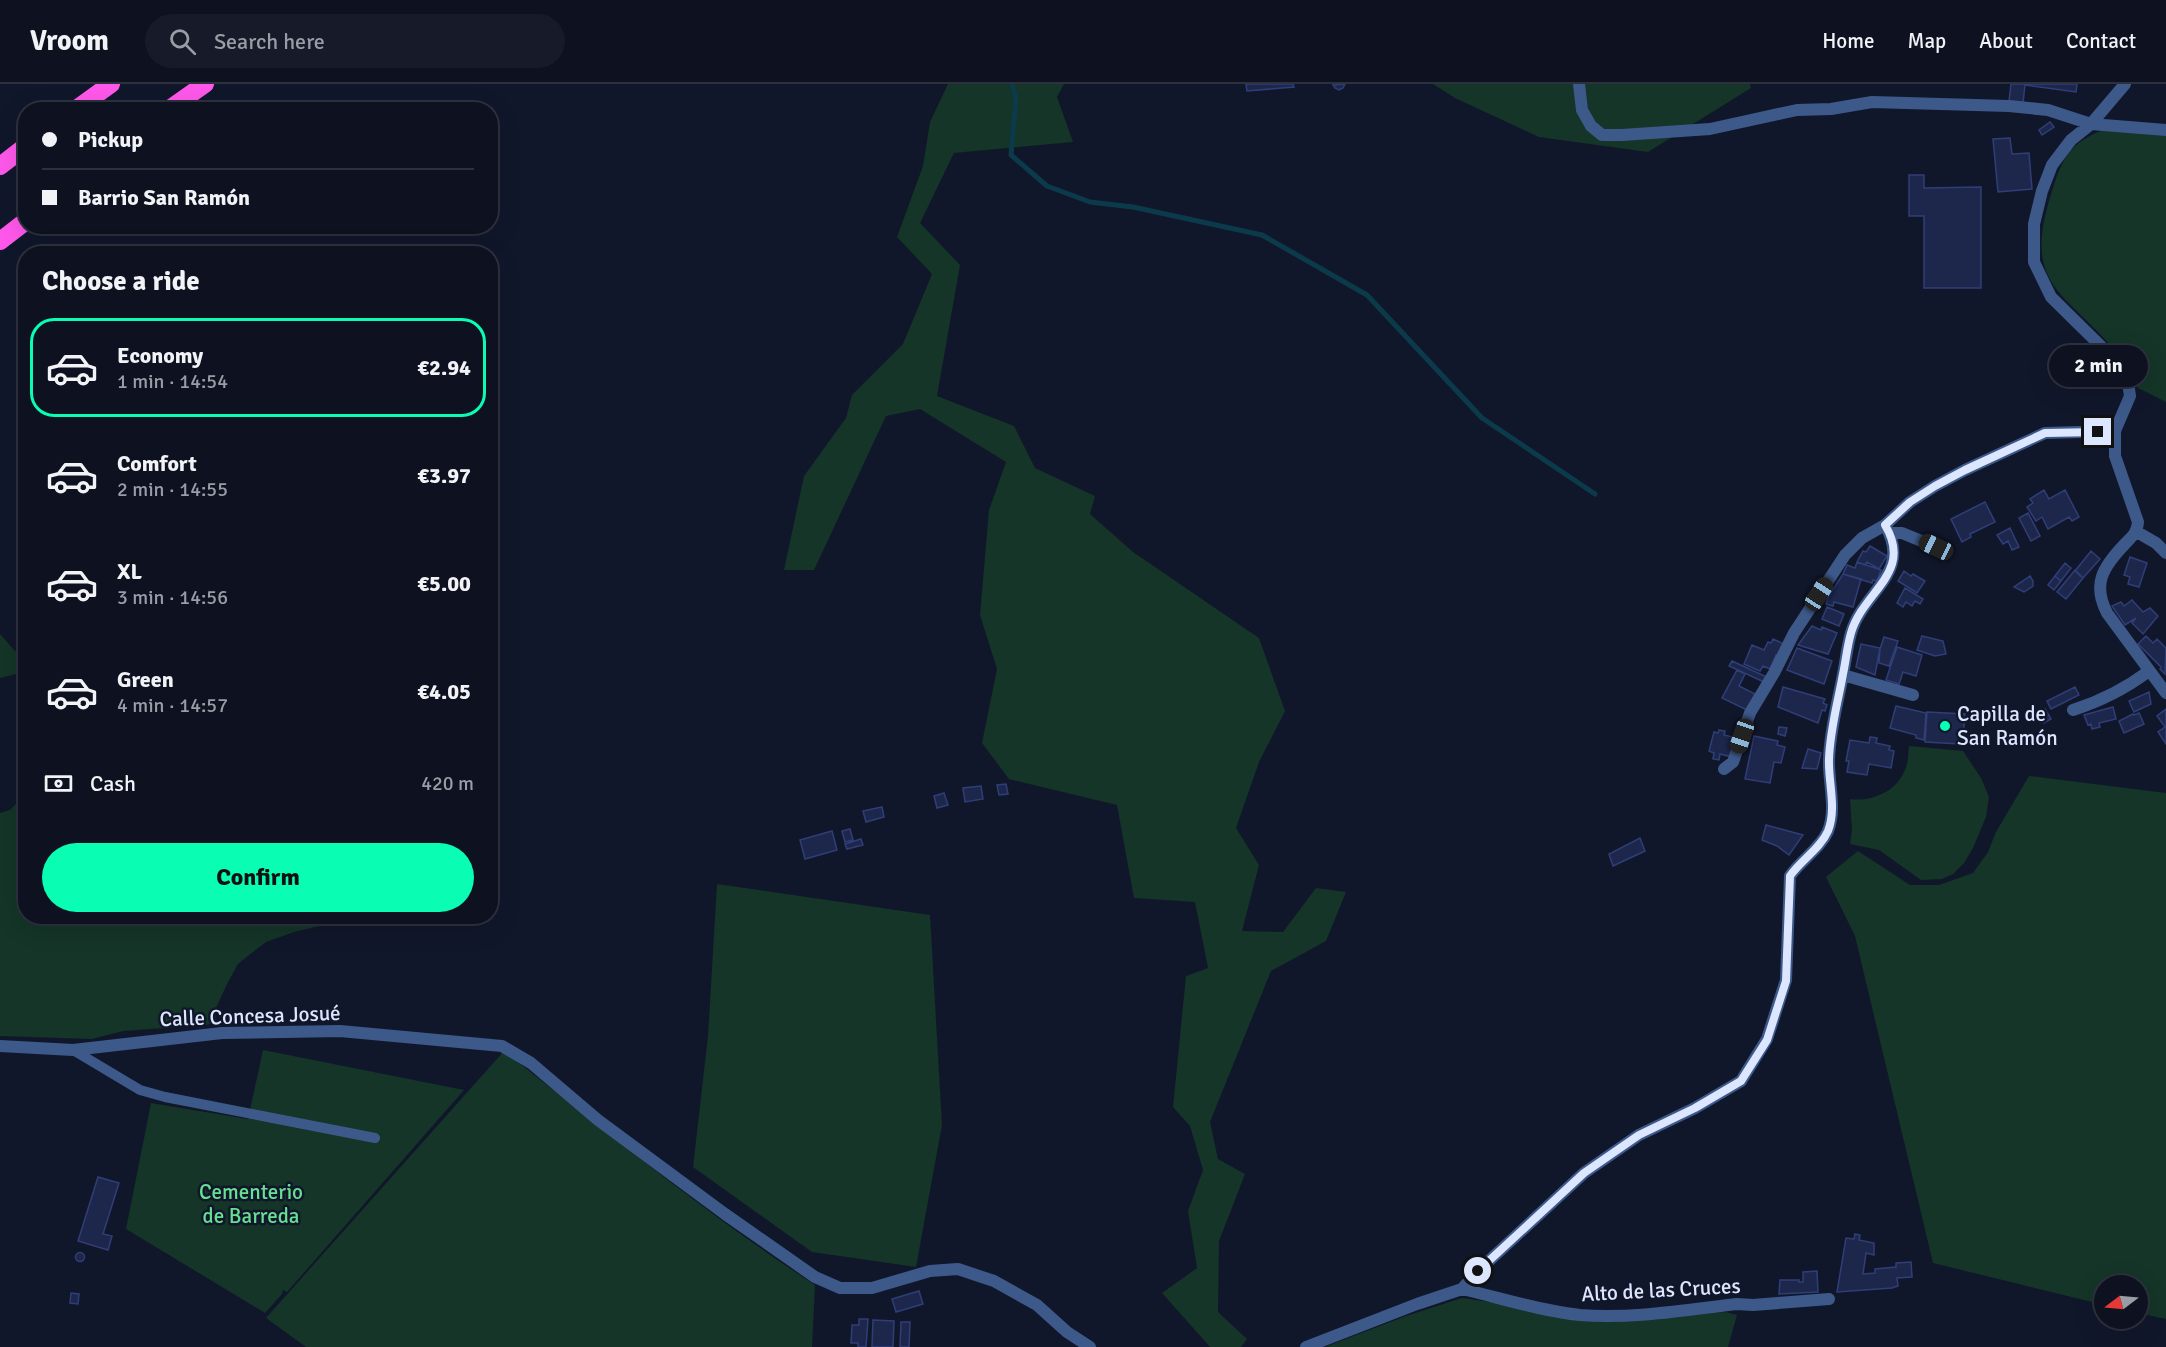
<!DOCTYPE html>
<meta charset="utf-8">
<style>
:root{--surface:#0d1120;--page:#161a29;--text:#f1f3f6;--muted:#9a9da5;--line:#2d313e;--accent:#09fdb3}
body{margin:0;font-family:Signika,sans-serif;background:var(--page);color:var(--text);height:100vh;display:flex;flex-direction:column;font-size:22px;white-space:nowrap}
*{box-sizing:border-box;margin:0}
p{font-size:20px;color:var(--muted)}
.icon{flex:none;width:33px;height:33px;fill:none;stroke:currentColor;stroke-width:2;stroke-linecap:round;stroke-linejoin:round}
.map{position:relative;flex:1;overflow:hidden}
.details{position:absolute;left:18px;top:162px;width:480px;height:678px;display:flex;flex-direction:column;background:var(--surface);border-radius:24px;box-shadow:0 6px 24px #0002,0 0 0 2px var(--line)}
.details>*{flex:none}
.top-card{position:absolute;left:18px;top:18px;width:480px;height:132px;border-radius:24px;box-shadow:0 6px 24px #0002,0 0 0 2px var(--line);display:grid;align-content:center;height:132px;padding:0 24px;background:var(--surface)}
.needle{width:39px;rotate:254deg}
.controls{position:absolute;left:2094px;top:1191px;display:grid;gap:12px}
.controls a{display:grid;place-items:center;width:54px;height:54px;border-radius:50%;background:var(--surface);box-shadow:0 6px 24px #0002,0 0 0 2px var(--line);font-size:30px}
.end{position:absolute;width:27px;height:27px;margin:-14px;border:8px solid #dce6ff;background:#111;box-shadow:0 0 0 3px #111}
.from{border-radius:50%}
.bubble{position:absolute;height:42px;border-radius:21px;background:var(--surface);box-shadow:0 6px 24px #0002,0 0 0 2px var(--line);font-size:20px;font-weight:700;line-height:42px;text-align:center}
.car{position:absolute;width:18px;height:36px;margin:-18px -9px;border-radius:8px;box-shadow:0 0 4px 2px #0007;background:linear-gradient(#222 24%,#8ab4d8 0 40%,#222 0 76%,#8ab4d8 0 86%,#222 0)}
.top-card b{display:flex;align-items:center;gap:21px;height:57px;font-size:22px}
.top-card b+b{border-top:2px solid var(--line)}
.top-card i{width:15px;height:15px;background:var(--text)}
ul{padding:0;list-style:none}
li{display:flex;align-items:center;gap:18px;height:99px;margin:0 12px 9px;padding:0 12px;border:3px solid transparent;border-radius:24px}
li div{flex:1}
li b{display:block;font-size:22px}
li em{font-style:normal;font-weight:700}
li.selected{border-color:var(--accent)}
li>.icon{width:54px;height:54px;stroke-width:1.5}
h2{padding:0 24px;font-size:27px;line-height:72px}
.pay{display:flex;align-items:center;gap:15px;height:66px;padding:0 24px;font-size:22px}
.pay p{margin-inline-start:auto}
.action{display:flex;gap:12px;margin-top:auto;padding:12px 24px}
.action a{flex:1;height:69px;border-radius:36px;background:var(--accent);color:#111;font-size:24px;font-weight:700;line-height:69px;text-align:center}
header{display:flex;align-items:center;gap:36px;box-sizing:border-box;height:84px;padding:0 30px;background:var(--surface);border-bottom:2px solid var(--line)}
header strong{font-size:28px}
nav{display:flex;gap:33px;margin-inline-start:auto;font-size:21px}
.search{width:420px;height:54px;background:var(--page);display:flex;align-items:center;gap:15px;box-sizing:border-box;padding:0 21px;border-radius:33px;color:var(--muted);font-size:22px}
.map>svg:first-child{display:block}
.green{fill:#143527}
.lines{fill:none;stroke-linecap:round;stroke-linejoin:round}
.stream{stroke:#0b3b4a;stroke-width:5}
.building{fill:#1d274c;stroke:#303e78;stroke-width:1.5}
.service{stroke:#3d598a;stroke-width:10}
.minor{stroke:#3d598a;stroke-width:12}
.motorway{stroke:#fe58ea;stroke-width:18}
.route{stroke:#dce6ff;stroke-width:8}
.poi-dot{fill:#09fdb3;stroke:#11172b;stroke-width:2}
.labels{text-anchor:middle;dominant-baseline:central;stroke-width:5;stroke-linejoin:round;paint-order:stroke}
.poi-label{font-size:21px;fill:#dce6ff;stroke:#11172b;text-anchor:start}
.street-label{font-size:21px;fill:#dce6ff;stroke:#11172b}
.park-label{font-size:21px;fill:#66e091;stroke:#11172b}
</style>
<header>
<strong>Vroom</strong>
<div class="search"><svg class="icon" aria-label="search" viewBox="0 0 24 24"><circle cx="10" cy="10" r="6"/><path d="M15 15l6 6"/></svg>Search here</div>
<nav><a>Home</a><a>Map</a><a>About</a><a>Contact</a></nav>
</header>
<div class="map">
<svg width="2166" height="1263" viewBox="0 0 2166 1263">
<rect width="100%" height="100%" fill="#11172b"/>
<path class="green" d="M948 0H1064L1057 13 1073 58 954 69 920 139 960 181 937 312 1014 342 1035 384 1095 412 1090 430 1133 468 1259 554 1285 627 1259 678 1236 744 1259 781 1242 847 1283 848 1316 804 1346 808 1326 857 1271 887 1210 1038 1218 1075 1245 1090 1219 1157 1218 1228 1247 1255 1241 1263H1210L1162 1209 1197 1184 1188 1127 1203 1086 1190 1042 1173 1023 1186 892 1208 884 1195 818 1134 814 1117 721 1009 695 982 659 997 585 980 531 989 426 1006 378 920 325 886 332 814 486H784L804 392 846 334 852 311 903 260 932 190 897 153 923 82 930 38Z
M1433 0H1750L1751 4 1648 68 1539 53 1455 14Z
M2106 45 2166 52V318L2138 304C2136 289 2127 281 2118 270 2064 205 2021 204 2052 107 2063 73 2070 58 2106 45Z
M0 550 14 566 25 571V631L20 639 16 590 0 594Z
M1909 662 1963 667 1981 694 1989 713 1986 733 1973 764 1964 779 1953 790 1942 795 1921 796 1879 766 1850 760 1852 746 1850 715C1869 718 1894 709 1903 690 1908 682 1908 672 1909 662Z
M2029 692 2166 709V1235L2138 1229V1202H2104V1221L1933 1179 1855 852 1826 793 1858 767 1910 801H1939L1973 789 1988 768 1996 748Z
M25 710 26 832 358 833 294 848 266 858 249 871 238 880 228 898 215 926 216 937 207 941 123 947 92 955 0 952V729L10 726Z
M717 800 930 831 942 1041 916 1183 812 1168 693 1083 708 952Z
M263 966 464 1006 287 1208 283 1206 282 1210 265 1229 126 1145 151 1019 248 1035Z
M504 967C606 1047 706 1130 815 1201L812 1263H306L266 1234Z
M1462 1214 1627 1237 1725 1228 1737 1231 1728 1263H1325L1406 1232Z"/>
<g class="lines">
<path class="stream" d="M1012 0 1016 14 1011 71 1047 102 1090 118 1133 123 1262 151 1367 211 1482 334 1595 410"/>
</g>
<path class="building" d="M1246 0H1293L1294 3 1247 7Z
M1345 0 1343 4 1339 6 1335 4 1333 1Z
M2011 0H2077L2076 8 2025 1 2023 19 2009 17Z
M2050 38 2054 43 2042 51 2039 46Z
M2010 54 2012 70 2029 69 2032 105 1998 108 1993 55Z
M1909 91H1924V104L1981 103V204H1924V132H1909Z
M2085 291 2086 298 2074 299 2073 293Z
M2044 406 2049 415 2065 406 2079 433 2072 437 2069 433 2048 445 2042 433 2036 437 2027 423 2033 419 2030 415Z
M1985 418 1995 438 1970 450 1971 453 1962 458 1951 435Z
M2028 429 2040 452 2031 457 2019 434Z
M2010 444 2019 463 2012 466 2008 457 2003 460 1997 451Z
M1870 462 1887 472 1879 485 1867 478 1865 481 1857 478 1863 467 1866 468Z
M2091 467 2100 475 2083 494 2075 487Z
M2130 473 2147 479 2139 503 2128 500 2130 493 2124 491Z
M1857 478 1881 486 1877 497 1873 496 1872 499 1843 490 1847 481 1855 484Z
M2065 479 2071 484 2061 497 2055 492Z
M2075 486 2083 494 2066 515 2057 508Z
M1904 487 1911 492 1913 490 1925 497 1917 509 1898 497Z
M1843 490 1861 495 1853 523 1834 518 1833 522 1826 520 1828 513Z
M2030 492 2033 497V502L2024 508 2014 503Z
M2055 492 2061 497 2054 506 2048 501Z
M1905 504 1923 515 1920 520 1915 517 1912 522 1906 518 1903 523 1897 519Z
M2132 516 2143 528 2150 524 2158 532 2143 550 2132 539 2136 534 2125 541 2112 522 2121 518 2124 522Z
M1827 523 1844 530 1839 542 1822 535Z
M1812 542 1821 546 1822 543 1837 549 1828 570 1798 561Z
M1922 552 1943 557 1946 570 1935 572 1917 566Z
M2146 552 2153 559 2157 555 2166 564 2165 590 2160 585 2161 583 2138 560Z
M1884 553 1898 557 1889 582 1879 579 1880 565Z
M1773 555 1784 560 1778 572 1776 571 1770 585 1763 582 1760 587 1744 580 1752 561 1764 566 1768 558 1771 559Z
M1861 560 1880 564 1875 591 1856 583Z
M1897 563 1922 571 1916 592 1903 588 1899 600 1886 596Z
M1797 564 1832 577 1824 600 1787 586Z
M1732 577 1767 593 1764 598 1729 582Z
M1737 586 1745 590 1739 602 1755 610 1747 626 1722 614Z
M1783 603 1825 615 1823 619 1827 621 1825 627 1822 626 1818 639 1778 623Z
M2075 603 2079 611 2051 625 2047 617Z
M2149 608 2151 620 2134 628 2129 617Z
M1896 622 1926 629 1924 656 1916 654V651L1890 644Z
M2113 623 2116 635 2099 639 2100 643 2092 645 2091 640 2088 641 2084 631Z
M2045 625 2051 635 2044 639 2038 630Z
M2166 625V660L2158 648 2165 643 2157 632Z
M1927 628 1965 630 1963 654H1961L1960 660 1925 658Z
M2139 629 2144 640 2124 649 2119 637 2133 630 2134 631Z
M1779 643 1787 644 1785 652 1778 650Z
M1719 646 1725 647 1724 651 1737 654 1732 673 1720 670 1719 676 1713 675 1714 669 1709 667 1714 648 1718 649Z
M1754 652 1778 657 1777 661 1785 663 1781 679 1774 678 1770 699 1745 695Z
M1870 653 1877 654 1876 659 1890 662 1889 666 1894 667 1891 684 1869 680 1867 691 1847 688 1849 677H1846L1850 656 1869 659Z
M1808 665 1821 669 1817 685 1802 684Z
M1006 700 1008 710 999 711 997 701Z
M981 702 983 715 965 718 963 704Z
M944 709 948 721 937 724 934 712Z
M882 723 884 733 866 738 863 727Z
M1766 741 1803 751 1789 771 1777 762 1762 756Z
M850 745 853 756 845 758 842 747Z
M832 747 837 766 805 775 800 756Z
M1640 754 1645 767 1613 782 1609 770Z
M861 755 863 761 847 765 845 760Z
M98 1093 119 1099 103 1150 112 1152 108 1166 78 1157Z
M1855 1150 1860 1151 1859 1156 1874 1159V1171L1866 1169 1863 1190 1875 1189V1185L1896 1183V1179L1911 1178 1912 1193 1897 1194 1898 1202 1892 1204 1837 1208 1846 1154 1854 1155Z
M75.5 1173a4.5 4.5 0 1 1 9 0a4.5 4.5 0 1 1-9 0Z
M1817 1187 1818 1208 1779 1210 1780 1196H1799V1198H1803V1188Z
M919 1207 923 1220 896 1228 892 1215Z
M71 1209 79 1210 78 1220 70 1219Z
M859 1235H868L866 1263H858V1259H851L852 1241H859Z
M873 1236 894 1237 893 1263H872Z
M901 1238H910L909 1263H900Z"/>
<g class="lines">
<path class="service" d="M73 966 140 1006 165 1013 375 1054"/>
<path class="minor" d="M1579 0 1582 26 1591 42 1602 51H1622L1710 45 1797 26 1831 25 1872 18 2009 22 2048 26 2091 40 2166 46
M2125 0 2091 40 2071 56 2052 81 2042 107 2034 140V178L2051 213 2120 281 2128 299 2130 312 2115 347V372L2138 438C2137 450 2131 453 2124 461 2103 483 2092 500 2107 529L2166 609
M2137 448 2156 459 2166 469
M1890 449H1902L1936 463
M1843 591 1913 611
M2073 626C2101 617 2125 605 2149 587
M1724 685 1733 678 1750 629 1774 589 1794 549 1845 471 1862 454 1885 441 1910 418 1935 402 1965 386 2045 349 2115 347
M0 962 73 966 222 949 340 947 502 962 531 979 598 1036 725 1130 815 1193 840 1204H872L930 1187 958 1185 994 1197 1037 1221 1067 1248 1090 1263
M1462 1205C1501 1214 1541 1227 1580 1231 1632 1235 1686 1226 1737 1220L1753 1221 1829 1215
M1306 1263 1417 1220 1462 1205 1478 1187 1584 1089 1639 1051 1695 1024 1741 997 1767 955 1786 896 1790 792C1801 776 1820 765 1828 747 1837 724 1828 698 1829 675 1830 645 1838 618 1843 590 1846 576 1847 563 1851 549 1863 507 1913 490 1885 441"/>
<path class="motorway" d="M75 26 111 0
M168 26 205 0
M0 82 26 62
M0 157 26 137"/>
</g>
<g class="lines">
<path class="route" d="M1478 1187 1584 1089 1639 1051 1695 1024 1741 997 1767 956 1786 897 1790 792C1801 776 1820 765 1828 747 1837 724 1828 698 1829 675 1830 645 1838 618 1843 590 1846 576 1847 563 1851 549 1863 507 1914 489 1885 441L1910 418 1935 402 1965 386 2045 349 2098 348"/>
</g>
<circle class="poi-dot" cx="1945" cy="642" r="6"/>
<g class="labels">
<g class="poi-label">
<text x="1957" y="630">Capilla de<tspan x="1957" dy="24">San Ramón</tspan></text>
</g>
<g class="street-label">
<text transform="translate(250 932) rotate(-2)">Calle Concesa Josué</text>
<text transform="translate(1661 1206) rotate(-3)">Alto de las Cruces</text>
</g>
<g class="park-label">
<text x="251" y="1108">Cementerio<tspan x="251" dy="24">de Barreda</tspan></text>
</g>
</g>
</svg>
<div class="controls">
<a><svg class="needle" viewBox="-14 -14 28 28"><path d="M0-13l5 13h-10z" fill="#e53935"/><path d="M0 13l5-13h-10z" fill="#9a9da5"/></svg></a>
</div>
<i class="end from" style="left:1478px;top:1187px"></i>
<i class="end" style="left:2098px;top:348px"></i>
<div class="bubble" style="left:2049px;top:261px;width:99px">2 min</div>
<i class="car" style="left:1936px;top:463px;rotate:295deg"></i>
<i class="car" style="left:1819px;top:510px;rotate:33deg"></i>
<i class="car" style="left:1742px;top:652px;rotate:199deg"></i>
<div class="top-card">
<b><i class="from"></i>Pickup</b>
<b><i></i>Barrio San Ramón</b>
</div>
<section class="details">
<h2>Choose a ride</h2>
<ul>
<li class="selected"><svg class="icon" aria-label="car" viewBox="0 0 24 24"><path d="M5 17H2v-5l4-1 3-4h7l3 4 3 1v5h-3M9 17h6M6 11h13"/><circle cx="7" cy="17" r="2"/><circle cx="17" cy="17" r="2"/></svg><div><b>Economy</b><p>1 min · 14:54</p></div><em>€2.94</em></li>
<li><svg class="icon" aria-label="car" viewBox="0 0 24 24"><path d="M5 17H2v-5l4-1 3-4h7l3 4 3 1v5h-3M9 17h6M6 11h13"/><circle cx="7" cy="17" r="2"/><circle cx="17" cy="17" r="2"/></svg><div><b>Comfort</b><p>2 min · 14:55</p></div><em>€3.97</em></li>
<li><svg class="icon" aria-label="car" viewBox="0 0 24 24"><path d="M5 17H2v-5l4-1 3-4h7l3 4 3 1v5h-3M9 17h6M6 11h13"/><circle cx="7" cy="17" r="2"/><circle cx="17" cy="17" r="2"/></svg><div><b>XL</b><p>3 min · 14:56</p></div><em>€5.00</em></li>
<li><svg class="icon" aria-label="car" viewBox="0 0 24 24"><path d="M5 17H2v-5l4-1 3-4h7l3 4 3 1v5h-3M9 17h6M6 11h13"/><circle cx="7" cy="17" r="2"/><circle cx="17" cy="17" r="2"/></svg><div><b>Green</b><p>4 min · 14:57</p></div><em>€4.05</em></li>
</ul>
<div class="pay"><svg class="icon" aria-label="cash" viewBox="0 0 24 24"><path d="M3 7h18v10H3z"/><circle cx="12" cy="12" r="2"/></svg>Cash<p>420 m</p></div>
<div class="action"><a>Confirm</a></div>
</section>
</div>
